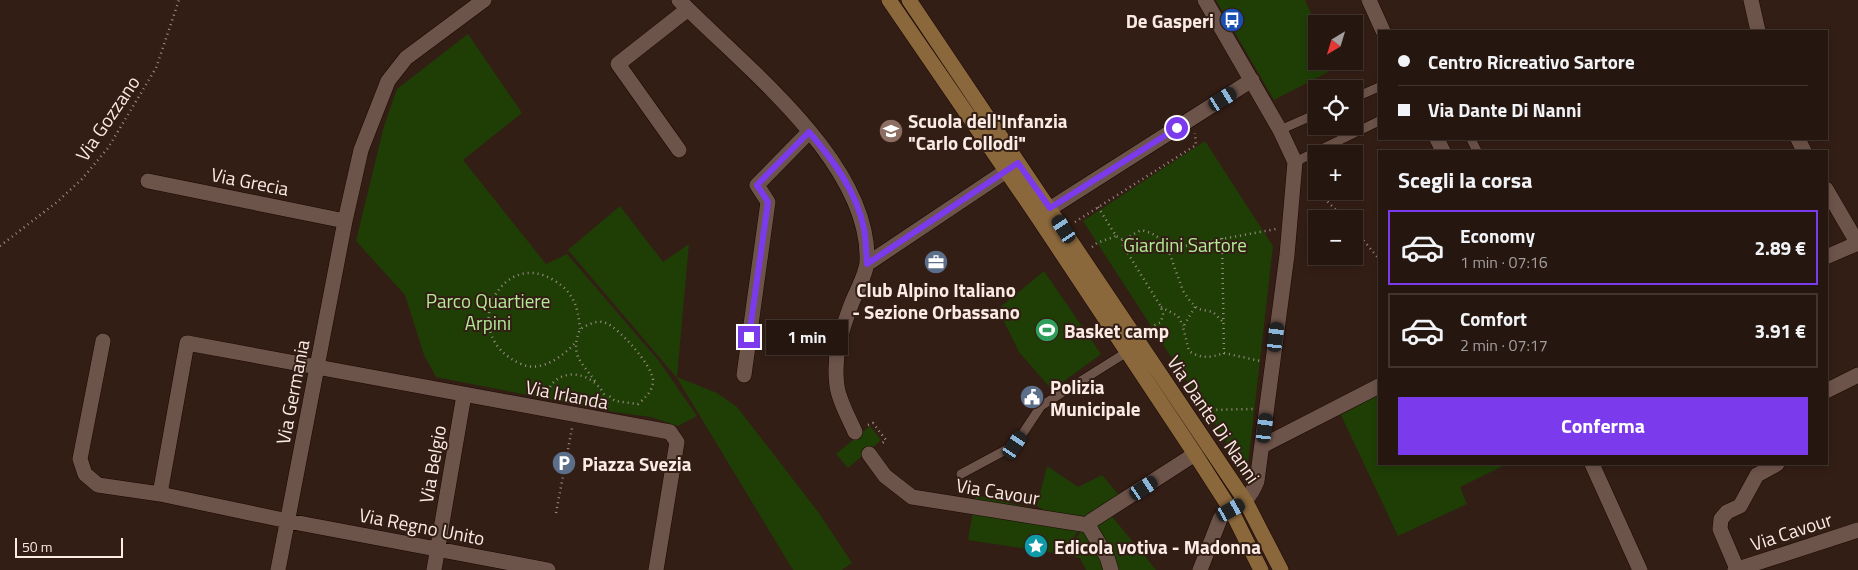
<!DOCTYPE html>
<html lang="it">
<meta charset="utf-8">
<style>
:root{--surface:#261610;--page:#2e1f19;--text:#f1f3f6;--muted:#a49f9f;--line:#423530;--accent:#7c3aed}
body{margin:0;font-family:"Titillium Web",sans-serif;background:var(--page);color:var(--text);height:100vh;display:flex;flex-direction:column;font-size:19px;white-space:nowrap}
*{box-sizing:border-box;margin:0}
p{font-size:16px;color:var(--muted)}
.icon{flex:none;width:28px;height:28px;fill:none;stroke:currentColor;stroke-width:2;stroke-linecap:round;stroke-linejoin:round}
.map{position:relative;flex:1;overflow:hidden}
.details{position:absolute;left:1378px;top:150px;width:450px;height:315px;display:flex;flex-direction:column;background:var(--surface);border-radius:0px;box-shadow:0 2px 8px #0003,0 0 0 1px var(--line)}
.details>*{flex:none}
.top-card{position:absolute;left:1378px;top:30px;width:450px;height:110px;border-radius:0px;box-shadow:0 2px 8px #0003,0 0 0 1px var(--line);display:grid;align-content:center;height:110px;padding:0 20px;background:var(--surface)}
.needle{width:32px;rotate:218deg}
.buttons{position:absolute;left:1308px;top:15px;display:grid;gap:10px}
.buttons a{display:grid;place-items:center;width:55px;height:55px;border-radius:0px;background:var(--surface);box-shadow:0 2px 8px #0003,0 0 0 1px var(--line);font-size:25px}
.scale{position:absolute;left:15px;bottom:12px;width:108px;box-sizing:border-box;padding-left:5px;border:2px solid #fbebe5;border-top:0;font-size:14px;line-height:18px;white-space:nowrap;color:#fbebe5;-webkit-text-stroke:4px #331e15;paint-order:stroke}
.end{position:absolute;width:22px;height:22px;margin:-11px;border:6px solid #7c3aed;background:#fff;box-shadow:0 0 0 2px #fff}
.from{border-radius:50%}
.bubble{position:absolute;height:35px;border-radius:0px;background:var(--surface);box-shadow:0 2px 8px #0003,0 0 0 1px var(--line);font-size:16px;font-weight:700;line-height:35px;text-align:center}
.car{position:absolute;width:15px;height:30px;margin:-15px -8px;border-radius:6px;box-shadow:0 0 4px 1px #0007;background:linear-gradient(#222 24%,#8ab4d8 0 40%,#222 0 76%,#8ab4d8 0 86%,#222 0)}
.top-card b{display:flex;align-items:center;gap:18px;height:48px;font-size:19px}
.top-card b+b{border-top:1px solid var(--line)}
.top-card i{width:12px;height:12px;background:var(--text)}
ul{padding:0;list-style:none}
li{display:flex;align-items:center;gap:15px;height:75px;margin:0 10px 8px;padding:0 10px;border:2px solid var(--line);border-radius:0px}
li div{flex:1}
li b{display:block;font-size:19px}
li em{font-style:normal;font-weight:700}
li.on{border-color:var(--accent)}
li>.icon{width:45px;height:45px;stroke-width:1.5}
h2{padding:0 20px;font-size:22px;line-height:60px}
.cta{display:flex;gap:10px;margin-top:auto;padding:10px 20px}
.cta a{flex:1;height:58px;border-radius:0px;background:var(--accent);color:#fff;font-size:20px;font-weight:700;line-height:58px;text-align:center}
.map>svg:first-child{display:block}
.green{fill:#1e3e06}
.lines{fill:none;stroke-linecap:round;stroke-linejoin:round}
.lane-casing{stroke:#1a0702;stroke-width:10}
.street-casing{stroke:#1a0702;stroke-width:16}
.secondary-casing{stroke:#1a0702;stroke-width:16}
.path{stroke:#9f8d85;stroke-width:2.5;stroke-dasharray:1 4;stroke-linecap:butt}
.lane{stroke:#6d544a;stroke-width:9}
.street{stroke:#6d544a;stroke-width:15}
.secondary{stroke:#8b683c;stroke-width:15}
.route{stroke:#7c3aed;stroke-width:6}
.labels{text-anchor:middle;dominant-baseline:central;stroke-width:4;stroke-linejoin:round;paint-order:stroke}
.poi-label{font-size:19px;font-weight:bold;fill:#fbebe5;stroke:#331e15;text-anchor:start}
.street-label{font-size:19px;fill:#fbebe5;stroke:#331e15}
.park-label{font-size:19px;fill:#b3ea95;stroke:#331e15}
</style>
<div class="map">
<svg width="1858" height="570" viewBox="0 0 1858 570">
<rect width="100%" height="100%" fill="#331e15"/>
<path class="green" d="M1216 0H1305L1316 24V61H1333L1336 68 1274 100Z
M468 34 522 113 463 160 546 264 567 254 659 361 697 416 678 426 651 417 614 412 436 377 424 355 405 295 356 241 384 126 397 89Z
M1205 141 1273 246 1247 474 1083 221Z
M620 206 663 262 689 244 677 377 717 393 737 407 819 513 852 563 842 570H793L677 378 568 250Z
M1044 271 1101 354 1052 390 1019 352 998 309Z
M1379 395V464H1507L1460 487 1467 504 1398 536 1341 415Z
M870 426 881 440 848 468 836 454Z
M1047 466 1078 487 1102 475 1119 495 1110 514 1133 542 1119 554 1120 557 1136 545 1156 570H1086L1080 558 1064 554 1091 518 1086 521 1061 554 968 540 976 495 1048 512 1037 506Z"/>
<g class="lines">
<g class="lane-casing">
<path id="lane" d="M1354 98 1379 87
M1280 130 1316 114
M1471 139 1477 151
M1295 162 1379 121
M961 474 1015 445 1041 406 1127 352"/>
</g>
<g class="street-casing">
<path id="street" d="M679 0C743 66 871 162 867 262 866 275 856 292 851 305 841 332 833 356 837 386 839 401 849 418 855 432
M1369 0 1383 31
M1751 0 1758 31
M1437 139 1443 151
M1798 139 1804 151
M679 150 618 64 688 9
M148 181 345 221
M1826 189 1858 244
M1040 215 1252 80
M1826 257 1858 243
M867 264 1015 165
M103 341 80 459 85 474 98 485 160 494 288 521 548 570
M744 375 768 202 757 185 809 132
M1826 391 1858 375
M1262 446 1379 386
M869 454 885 476 912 497 1088 525 1107 557 1111 570
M1592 464 1640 570
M1757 475 1777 464
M160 494 187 343 670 432 677 442 656 570
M1091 521 1195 454
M1737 569 1720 529 1721 519 1727 512 1740 506 1757 475
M278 570 345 221 361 150 388 81 406 58 484 0
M434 570 464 395
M1200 570 1220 519C1232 501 1246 510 1257 481L1287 255 1295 162 1280 130 1205 0
M1735 570 1858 530"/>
</g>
<g class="secondary-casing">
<path id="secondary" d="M889 0 1037 216 1195 454 1231 510 1261 570
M909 0 1246 502 1281 570"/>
</g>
<path class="path" d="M1309 184 1316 191
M1317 191 1345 219
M1098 207 1116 236 1123 240 1141 230C1154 233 1161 238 1168 249L1276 229
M1075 222 1196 145 1195 133
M1354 229 1379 259
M1222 238 1224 353 1260 361
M1123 240 1122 244 1161 307 1163 314 1161 322 1147 329
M0 246 57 202 82 179 108 148 156 68 179 0
M1092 247 1097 243 1116 236
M1168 249 1183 291 1190 301 1198 309 1213 312 1223 322
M1161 307 1178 316 1183 326
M1195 307 1183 327 1189 351C1201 359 1210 358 1224 353
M574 344C562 357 540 373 521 364 455 335 502 246 555 281 574 293 578 307 580 329
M595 381C580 360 570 355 580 329 588 325 597 319 606 323 619 328 655 368 653 382 652 392 645 398 638 404L615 401 607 394
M546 396C556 360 605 373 608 408
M1202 412 1205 410 1253 409
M868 425 873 423 886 440 880 445
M556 513 572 428"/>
<use href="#lane" class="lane"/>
<use href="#street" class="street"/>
<use href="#secondary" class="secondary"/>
</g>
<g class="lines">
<path class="route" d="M749 337 768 202 757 185 809 132C833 160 857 192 864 229 866 240 866 252 867 264L1018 163 1050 208 1177 128"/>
</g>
<defs>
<g id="bus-disc" transform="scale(1.25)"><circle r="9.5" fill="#1a4fb4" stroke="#331e15"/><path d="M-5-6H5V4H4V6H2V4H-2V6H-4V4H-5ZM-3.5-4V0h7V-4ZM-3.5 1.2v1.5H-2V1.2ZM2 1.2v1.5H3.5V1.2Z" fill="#fff"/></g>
<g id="school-disc" transform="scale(1.25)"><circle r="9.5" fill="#8d6e63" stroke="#331e15"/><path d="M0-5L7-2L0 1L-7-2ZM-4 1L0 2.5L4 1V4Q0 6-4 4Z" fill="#fff"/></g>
<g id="office-disc" transform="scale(1.25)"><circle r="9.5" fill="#5c6f8a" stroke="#331e15"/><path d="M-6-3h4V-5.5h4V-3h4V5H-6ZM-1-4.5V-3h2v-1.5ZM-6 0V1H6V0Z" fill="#fff"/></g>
<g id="stadium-disc" transform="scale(1.25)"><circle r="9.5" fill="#2e9e5b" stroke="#331e15"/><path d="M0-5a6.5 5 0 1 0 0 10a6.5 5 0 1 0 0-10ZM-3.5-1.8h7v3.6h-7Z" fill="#fff"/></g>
<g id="civic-disc" transform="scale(1.25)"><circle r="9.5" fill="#5c6f8a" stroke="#331e15"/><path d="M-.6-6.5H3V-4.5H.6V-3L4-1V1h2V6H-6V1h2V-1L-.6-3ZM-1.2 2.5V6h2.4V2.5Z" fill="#fff"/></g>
<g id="parking-disc" transform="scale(1.25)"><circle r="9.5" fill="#5c6f8a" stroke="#331e15"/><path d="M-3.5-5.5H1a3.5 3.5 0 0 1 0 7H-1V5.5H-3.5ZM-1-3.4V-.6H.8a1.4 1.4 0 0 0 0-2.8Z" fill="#fff"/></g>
<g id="sight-disc" transform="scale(1.25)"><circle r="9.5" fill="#0f9aa8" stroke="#331e15"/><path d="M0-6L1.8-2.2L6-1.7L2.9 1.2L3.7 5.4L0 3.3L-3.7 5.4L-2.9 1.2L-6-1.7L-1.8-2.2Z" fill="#fff"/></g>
</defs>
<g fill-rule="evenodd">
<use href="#bus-disc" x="1232" y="20"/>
<use href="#school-disc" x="891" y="131"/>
<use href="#office-disc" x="936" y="262"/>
<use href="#stadium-disc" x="1047" y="330"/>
<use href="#civic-disc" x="1032" y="397"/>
<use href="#parking-disc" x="564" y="463"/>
<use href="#sight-disc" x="1036" y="546"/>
</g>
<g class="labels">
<g class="poi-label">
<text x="1214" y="20" text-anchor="end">De Gasperi</text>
<text x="908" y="120">Scuola dell'Infanzia<tspan x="908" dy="22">"Carlo Collodi"</tspan></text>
<text x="936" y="289" text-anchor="middle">Club Alpino Italiano<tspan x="936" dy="22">- Sezione Orbassano</tspan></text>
<text x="1064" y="330">Basket camp</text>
<text x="1050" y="386">Polizia<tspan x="1050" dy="22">Municipale</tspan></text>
<text x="582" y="463">Piazza Svezia</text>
<text x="1054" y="546">Edicola votiva - Madonna</text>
</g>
<g class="street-label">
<text transform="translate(107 118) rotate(-56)">Via Gozzano</text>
<text transform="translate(250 181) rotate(11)">Via Grecia</text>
<text transform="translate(292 392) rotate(-79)">Via Germania</text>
<text transform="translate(567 394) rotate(11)">Via Irlanda</text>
<text transform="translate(1214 419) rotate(56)">Via Dante Di Nanni</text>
<text transform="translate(432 464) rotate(-80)">Via Belgio</text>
<text transform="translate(998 491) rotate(9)">Via Cavour</text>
<text transform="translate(422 526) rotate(11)">Via Regno Unito</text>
<text transform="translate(1791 531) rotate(-18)">Via Cavour</text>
</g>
<g class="park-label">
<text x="1185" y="244">Giardini Sartore</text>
<text x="488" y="300">Parco Quartiere<tspan x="488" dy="22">Arpini</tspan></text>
</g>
</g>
</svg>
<div class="buttons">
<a><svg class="needle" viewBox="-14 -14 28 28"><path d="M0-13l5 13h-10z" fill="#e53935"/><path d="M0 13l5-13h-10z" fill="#a49f9f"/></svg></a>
<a><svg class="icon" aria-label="locate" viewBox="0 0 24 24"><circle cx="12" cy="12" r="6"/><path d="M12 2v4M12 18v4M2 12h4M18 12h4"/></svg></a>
<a>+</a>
<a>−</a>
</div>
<div class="scale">50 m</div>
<i class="end from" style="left:1177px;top:128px"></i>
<i class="end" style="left:749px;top:337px"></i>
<div class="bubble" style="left:766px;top:320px;width:82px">1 min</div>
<i class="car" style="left:1223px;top:99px;rotate:57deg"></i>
<i class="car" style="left:1064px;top:229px;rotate:327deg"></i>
<i class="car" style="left:1276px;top:337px;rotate:7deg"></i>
<i class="car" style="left:1265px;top:428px;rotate:7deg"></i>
<i class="car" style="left:1015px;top:445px;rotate:34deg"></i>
<i class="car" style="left:1144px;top:488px;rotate:56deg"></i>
<i class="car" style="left:1231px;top:510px;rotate:61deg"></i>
<div class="top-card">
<b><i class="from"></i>Centro Ricreativo Sartore</b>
<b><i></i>Via Dante Di Nanni</b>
</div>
<section class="details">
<h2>Scegli la corsa</h2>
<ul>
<li class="on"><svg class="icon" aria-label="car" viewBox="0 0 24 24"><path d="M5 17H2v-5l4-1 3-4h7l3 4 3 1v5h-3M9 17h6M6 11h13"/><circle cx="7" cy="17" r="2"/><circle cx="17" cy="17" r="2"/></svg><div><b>Economy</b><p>1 min · 07:16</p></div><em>2.89 €</em></li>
<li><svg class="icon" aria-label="car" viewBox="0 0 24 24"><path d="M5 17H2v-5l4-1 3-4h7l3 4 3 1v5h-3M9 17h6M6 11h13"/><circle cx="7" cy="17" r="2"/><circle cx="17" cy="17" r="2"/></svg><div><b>Comfort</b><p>2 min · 07:17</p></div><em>3.91 €</em></li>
</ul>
<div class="cta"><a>Conferma</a></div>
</section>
</div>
